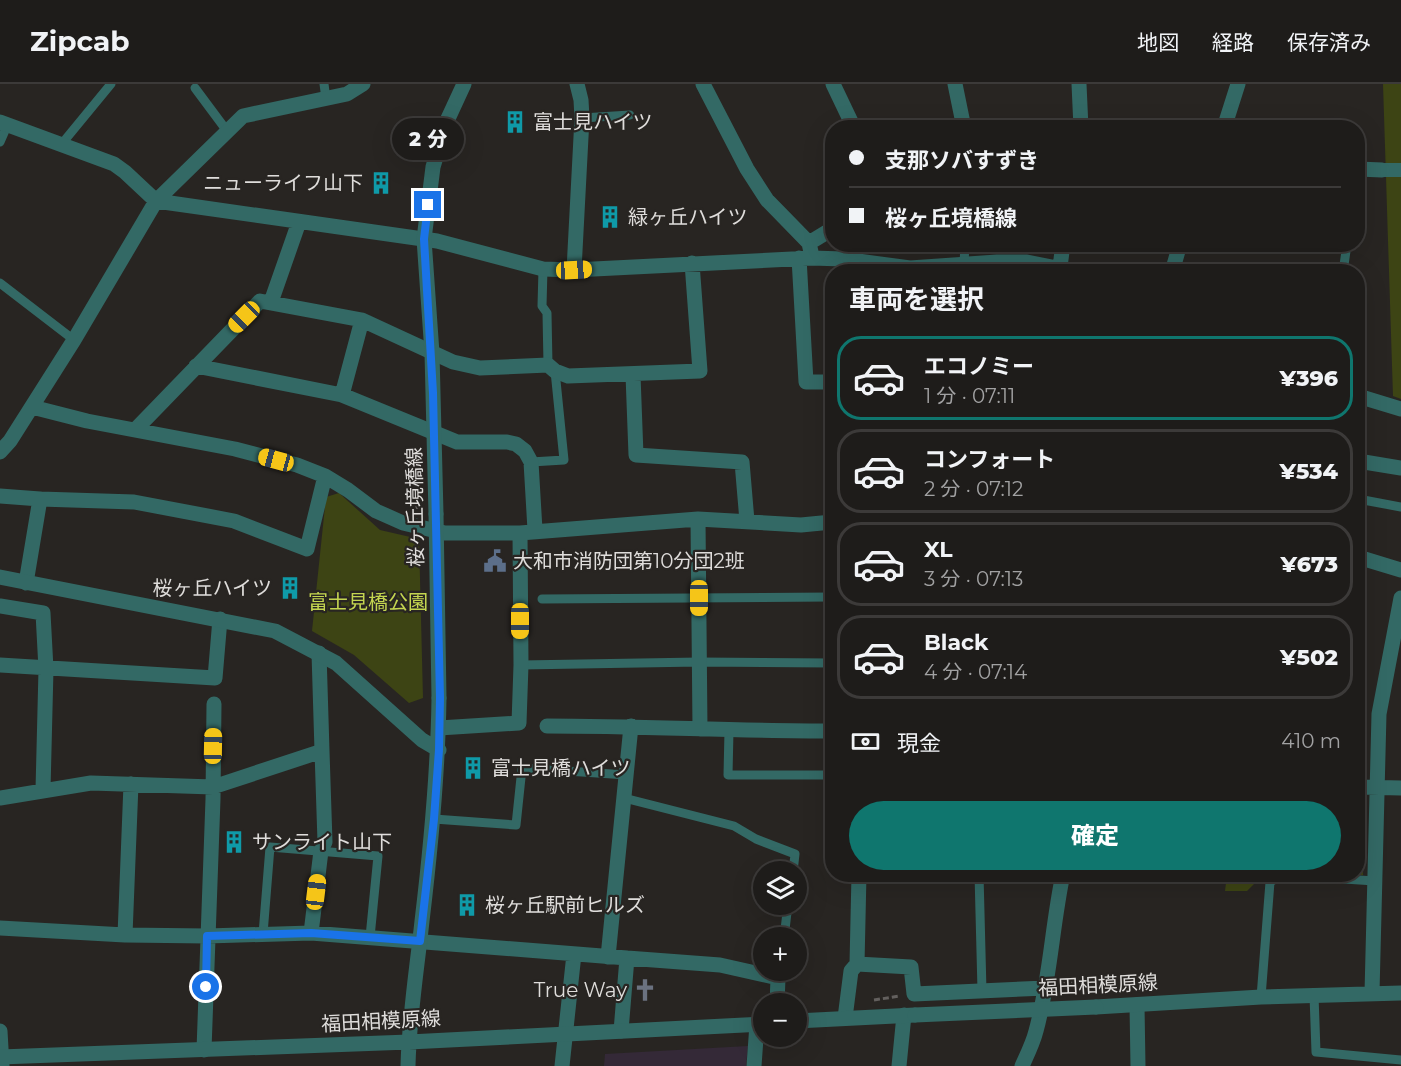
<!DOCTYPE html>
<html lang="ja">
<meta charset="utf-8">
<style>
:root{--surface:#1e1c1a;--page:#2b2927;--text:#f1f3f6;--muted:#a1a1a2;--line:#3c3a39;--accent:#0f766e}
body{margin:0;font-family:Montserrat,"Noto Sans JP",sans-serif;background:var(--page);color:var(--text);height:100vh;display:flex;flex-direction:column;font-size:22px;white-space:nowrap}
*{box-sizing:border-box;margin:0}
p{font-size:20px;color:var(--muted)}
.icon{flex:none;width:33px;height:33px;fill:none;stroke:currentColor;stroke-width:2;stroke-linecap:round;stroke-linejoin:round}
.map{position:relative;flex:1;overflow:hidden}
.drawer{position:absolute;left:825px;top:180px;width:540px;height:618px;display:flex;flex-direction:column;background:var(--surface);border-radius:24px;box-shadow:0 6px 24px #0002,0 0 0 2px var(--line)}
.drawer>*{flex:none}
.top-card{position:absolute;left:825px;top:36px;width:540px;height:132px;border-radius:24px;box-shadow:0 6px 24px #0002,0 0 0 2px var(--line);display:grid;align-content:center;height:132px;padding:0 24px;background:var(--surface)}
.fabs{position:absolute;left:753px;top:777px;display:grid;gap:12px}
.fabs a{display:grid;place-items:center;width:54px;height:54px;border-radius:50%;background:var(--surface);box-shadow:0 6px 24px #0002,0 0 0 2px var(--line);font-size:30px}
.end{position:absolute;width:27px;height:27px;margin:-14px;border:8px solid #1a73e8;background:#fff;box-shadow:0 0 0 3px #fff}
.from{border-radius:50%}
.bubble{position:absolute;height:42px;border-radius:21px;background:var(--surface);box-shadow:0 6px 24px #0002,0 0 0 2px var(--line);font-size:20px;font-weight:800;line-height:42px;text-align:center}
.car{position:absolute;width:18px;height:36px;margin:-18px -9px;border-radius:8px;box-shadow:0 0 4px 2px #0007;background:linear-gradient(#f5c518 24%,#345 0 40%,#f5c518 0 76%,#345 0 86%,#f5c518 0)}
.top-card b{display:flex;align-items:center;gap:21px;height:57px;font-size:22px}
.top-card b+b{border-top:2px solid var(--line)}
.top-card i{width:15px;height:15px;background:var(--text)}
ul{padding:0;list-style:none}
li{display:flex;align-items:center;gap:18px;height:84px;margin:0 12px 9px;padding:0 12px;border:3px solid var(--line);border-radius:24px}
li div{flex:1}
li b{display:block;font-size:22px}
li em{font-style:normal;font-weight:800}
li.selected{border-color:var(--accent)}
li>.icon{width:54px;height:54px;stroke-width:1.5}
h2{padding:0 24px;font-size:27px;line-height:72px}
.pay{display:flex;align-items:center;gap:15px;height:66px;padding:0 24px;font-size:22px}
.pay p{margin-inline-start:auto}
.cta{display:flex;gap:12px;margin-top:auto;padding:12px 24px}
.cta a{flex:1;height:69px;border-radius:36px;background:var(--accent);color:#fff;font-size:24px;font-weight:800;line-height:69px;text-align:center}
header{display:flex;align-items:center;gap:36px;box-sizing:border-box;height:84px;padding:0 30px;background:var(--surface);border-bottom:2px solid var(--line)}
header strong{font-size:28px}
nav{display:flex;gap:33px;margin-inline-start:auto;font-size:21px}
.map>svg:first-child{display:block}
.medical{fill:#342937}
.green{fill:#3d4414}
.lines{fill:none;stroke-linecap:round;stroke-linejoin:round}
.path{stroke:#63605e;stroke-width:3;stroke-dasharray:6 3;stroke-linecap:butt}
.service{stroke:#336965;stroke-width:9}
.pedestrian{stroke:#336965;stroke-width:14}
.minor{stroke:#336965;stroke-width:15}
.tertiary{stroke:#336965;stroke-width:15}
.tertiary-bridge{stroke:#336965;stroke-width:15}
.route{stroke:#1a73e8;stroke-width:8}
.labels{text-anchor:middle;dominant-baseline:central;stroke-width:4.5;stroke-linejoin:round;paint-order:stroke}
.poi-label{font-size:20px;fill:#dfdddb;stroke:#282522;text-anchor:start}
.street-label{font-size:20px;fill:#dfdddb;stroke:#282522}
.park-label{font-size:20px;fill:#c4d550;stroke:#282522}
</style>
<header>
<strong>Zipcab</strong>
<nav><a>地図</a><a>経路</a><a>保存済み</a></nav>
</header>
<div class="map">
<svg width="1401" height="982" viewBox="0 0 1401 982">
<rect width="100%" height="100%" fill="#282522"/>
<path class="medical" d="M748 962 746 982H604L605 970Z"/>
<path class="green" d="M1383 0H1401V315L1393 312Z
M339 409 380 446 419 455 423 614 409 619 354 571 312 547 326 413Z
M1358 719 1363 720V791H1352L1358 790Z
M1227 791V790L1263 791 1247 807H1225Z"/>
<g class="lines">
<path class="path" d="M415 392 417 426
M1062 899 1108 897
M874 916 900 912"/>
<path class="service" d="M324 0 326 15
M195 4 227 47
M582 34 630 31
M0 58 7 42
M60 62 111 0
M964 180 965 160
M543 185 542 222 547 229 548 281
M1343 188 1347 160
M0 199 74 256
M531 378 564 376 555 287
M1358 415 1401 423
M542 515 832 513
M521 581 699 578 832 579
M729 647 728 691H832
M624 714 734 742 756 755 795 770 793 788
M434 735 516 741 522 684 627 691
M979 790 982 907
M263 850 270 763 378 772 370 853
M784 854 788 820
M1314 911 1316 968 1401 976
M1261 913 1270 798 1282 791 1375 797"/>
<path class="pedestrian" d="M1382 86H1401"/>
<path class="minor" d="M703 0 747 85 767 116 809 159
M833 0 854 44
M955 0 964 44
M1079 0 1081 44
M0 38 114 80 125 88 156 117 437 157 543 185 574 186 812 174 843 175 910 184 997 178H1027L1077 188
M1224 44 1238 0
M1358 85 1382 86
M811 168 809 159 832 145
M799 174 806 298H832
M1060 183 1063 160
M574 186 582 34 581 16 577 0
M1172 188 1180 160
M271 218 299 138
M196 282 342 311 457 358H507L516 360 525 367 531 378 535 446
M633 291 636 371 742 378 747 437
M342 311 362 236
M1358 312 1401 325
M32 323 87 337 235 365 297 381 325 392 348 406 376 427 403 439 445 449H520L698 435 801 441 832 438
M136 345 260 217 362 236 453 278 480 284 548 281 555 287 568 292 700 287 692 179
M0 368 10 357 74 256 156 117 243 32 347 10 363 0
M1358 377 1401 384
M0 412 40 415 134 418 234 437 307 465 325 392
M698 435 700 645
M1358 473 1401 486
M26 499 40 415
M0 522 43 529 46 585 43 706
M0 581 215 594 220 535
M547 642C642 642 737 647 832 647
M439 644 519 639 521 581 520 449
M0 714 91 699 213 703 322 667 319 569
M0 844 125 851 207 852 311 849 627 874
M311 849 321 767 325 758 322 667
M125 851 131 700
M608 873 631 642
M857 880 911 883 914 910 1046 904
M1137 921 1138 982
M845 934 851 887 857 880 859 790
M0 947 2 982
M621 947 627 874 720 881 778 894 777 920
M204 966 213 715 214 620
M562 982 574 870
M754 982 757 940
M899 982 904 931
M1022 982C1027 971 1033 959 1036 947 1050 896 1052 842 1063 790"/>
<path class="tertiary" d="M436 430 432 269 424 155 433 83 446 39 464 0
M0 493 275 547 336 579 422 656 439 666
M1358 703 1401 704
M1372 909 1379 630 1401 514
M1096 923 1261 913 1401 909
M796 937 915 931
M0 973 409 958 764 940
M408 982C409 933 417 885 422 837 431 762 438 689 439 614"/>
<path class="tertiary-bridge" d="M436 430 439 614
M915 931 1096 923"/>
</g>
<g class="lines">
<path class="route" d="M206 903 207 852 311 849 420 857 434 735 439 666 440 614 433 309 424 155 428 121"/>
</g>
<defs>
<g id="building-bare" transform="scale(1.8)"><path d="M-4-6H4V6H1V3H-1V6H-4ZM-2.5-4.3h1.7v1.8h-1.7ZM.8-4.3h1.7v1.8H.8ZM-2.5-1h1.7V.8h-1.7ZM.8-1h1.7V.8H.8Z" fill="#0f9aa8" stroke="#282522" stroke-width="2.5" paint-order="stroke"/></g>
<g id="civic-bare" transform="scale(1.8)"><path d="M-.6-6.5H3V-4.5H.6V-3L4-1V1h2V6H-6V1h2V-1L-.6-3ZM-1.2 2.5V6h2.4V2.5Z" fill="#5c6f8a" stroke="#282522" stroke-width="2.5" paint-order="stroke"/></g>
<g id="church-bare" transform="scale(1.8)"><path d="M-1.2-6h2.4v3.5h3.3v2.4h-3.3V6h-2.4V-.1h-3.3v-2.4h3.3Z" fill="#6b7280" stroke="#282522" stroke-width="2.5" paint-order="stroke"/></g>
</defs>
<g fill-rule="evenodd">
<use href="#building-bare" x="515" y="38"/>
<use href="#building-bare" x="381" y="99"/>
<use href="#building-bare" x="610" y="133"/>
<use href="#civic-bare" x="495" y="477"/>
<use href="#building-bare" x="290" y="504"/>
<use href="#building-bare" x="473" y="684"/>
<use href="#building-bare" x="234" y="758"/>
<use href="#building-bare" x="467" y="821"/>
<use href="#church-bare" x="645" y="906"/>
</g>
<g class="labels">
<g class="poi-label">
<text x="533" y="38">富士見ハイツ</text>
<text x="363" y="99" text-anchor="end">ニューライフ山下</text>
<text x="628" y="133">緑ヶ丘ハイツ</text>
<text x="513" y="477">大和市消防団第10分団2班</text>
<text x="272" y="504" text-anchor="end">桜ヶ丘ハイツ</text>
<text x="491" y="684">富士見橋ハイツ</text>
<text x="252" y="758">サンライト山下</text>
<text x="485" y="821">桜ヶ丘駅前ヒルズ</text>
<text x="627" y="906" text-anchor="end">True Way</text>
</g>
<g class="street-label">
<text transform="translate(415 423) rotate(-91)">桜ヶ丘境橋線</text>
<text transform="translate(1098 901) rotate(-3)">福田相模原線</text>
<text transform="translate(381 937) rotate(-3)">福田相模原線</text>
</g>
<g class="park-label">
<text x="368" y="518">富士見橋公園</text>
</g>
</g>
</svg>
<div class="fabs">
<a><svg class="icon" aria-label="layers" viewBox="0 0 24 24"><path d="M12 4l9 5-9 5-9-5zM3 14l9 5 9-5"/></svg></a>
<a>+</a>
<a>−</a>
</div>
<i class="end from" style="left:206px;top:903px"></i>
<i class="end" style="left:428px;top:121px"></i>
<div class="bubble" style="left:392px;top:34px;width:72px">2 分</div>
<i class="car" style="left:574px;top:186px;rotate:87deg"></i>
<i class="car" style="left:244px;top:233px;rotate:225deg"></i>
<i class="car" style="left:276px;top:376px;rotate:285deg"></i>
<i class="car" style="left:699px;top:514px;rotate:180deg"></i>
<i class="car" style="left:520px;top:537px;rotate:180deg"></i>
<i class="car" style="left:213px;top:662px;rotate:1deg"></i>
<i class="car" style="left:316px;top:808px;rotate:7deg"></i>
<div class="top-card">
<b><i class="from"></i>支那ソバすずき</b>
<b><i></i>桜ヶ丘境橋線</b>
</div>
<section class="drawer">
<h2>車両を選択</h2>
<ul>
<li class="selected"><svg class="icon" aria-label="car" viewBox="0 0 24 24"><path d="M5 17H2v-5l4-1 3-4h7l3 4 3 1v5h-3M9 17h6M6 11h13"/><circle cx="7" cy="17" r="2"/><circle cx="17" cy="17" r="2"/></svg><div><b>エコノミー</b><p>1 分 · 07:11</p></div><em>¥396</em></li>
<li><svg class="icon" aria-label="car" viewBox="0 0 24 24"><path d="M5 17H2v-5l4-1 3-4h7l3 4 3 1v5h-3M9 17h6M6 11h13"/><circle cx="7" cy="17" r="2"/><circle cx="17" cy="17" r="2"/></svg><div><b>コンフォート</b><p>2 分 · 07:12</p></div><em>¥534</em></li>
<li><svg class="icon" aria-label="car" viewBox="0 0 24 24"><path d="M5 17H2v-5l4-1 3-4h7l3 4 3 1v5h-3M9 17h6M6 11h13"/><circle cx="7" cy="17" r="2"/><circle cx="17" cy="17" r="2"/></svg><div><b>XL</b><p>3 分 · 07:13</p></div><em>¥673</em></li>
<li><svg class="icon" aria-label="car" viewBox="0 0 24 24"><path d="M5 17H2v-5l4-1 3-4h7l3 4 3 1v5h-3M9 17h6M6 11h13"/><circle cx="7" cy="17" r="2"/><circle cx="17" cy="17" r="2"/></svg><div><b>Black</b><p>4 分 · 07:14</p></div><em>¥502</em></li>
</ul>
<div class="pay"><svg class="icon" aria-label="cash" viewBox="0 0 24 24"><path d="M3 7h18v10H3z"/><circle cx="12" cy="12" r="2"/></svg>現金<p>410 m</p></div>
<div class="cta"><a>確定</a></div>
</section>
</div>
